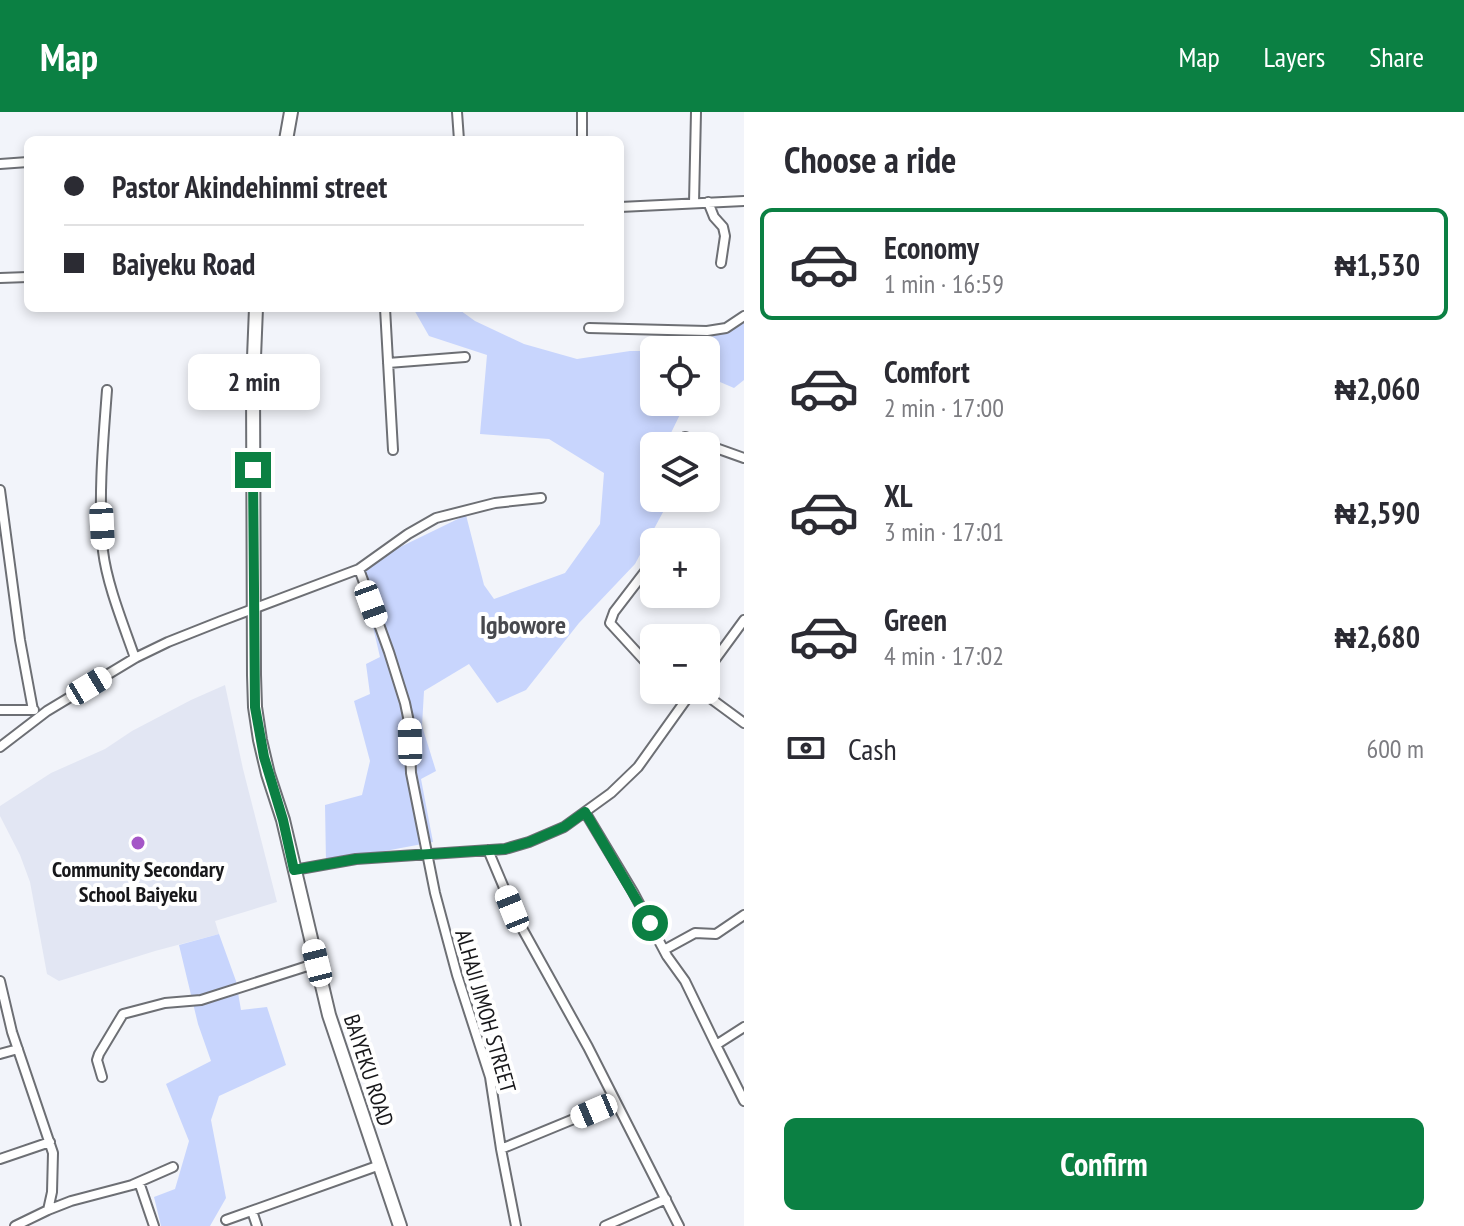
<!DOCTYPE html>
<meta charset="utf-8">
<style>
:root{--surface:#fff;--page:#f7f7f7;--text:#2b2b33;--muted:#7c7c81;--line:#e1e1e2;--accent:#0b8043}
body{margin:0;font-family:"PT Sans Narrow",sans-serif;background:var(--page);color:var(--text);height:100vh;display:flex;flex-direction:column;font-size:30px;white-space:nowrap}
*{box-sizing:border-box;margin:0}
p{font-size:26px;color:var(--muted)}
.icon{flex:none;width:44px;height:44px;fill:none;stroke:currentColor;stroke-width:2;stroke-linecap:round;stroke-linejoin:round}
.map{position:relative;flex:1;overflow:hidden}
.sheet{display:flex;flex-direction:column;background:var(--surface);width:720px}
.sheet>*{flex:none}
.top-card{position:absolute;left:24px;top:24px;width:600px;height:176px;border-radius:12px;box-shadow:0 4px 12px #0003;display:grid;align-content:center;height:176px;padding:0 40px;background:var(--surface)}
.controls{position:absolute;left:640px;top:224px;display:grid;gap:16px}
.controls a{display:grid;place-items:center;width:80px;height:80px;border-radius:12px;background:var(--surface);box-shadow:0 4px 12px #0003;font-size:40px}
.end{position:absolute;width:36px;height:36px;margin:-18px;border:10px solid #0b8043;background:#fff;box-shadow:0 0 0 4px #fff}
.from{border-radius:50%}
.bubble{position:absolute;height:56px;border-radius:12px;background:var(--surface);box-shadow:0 4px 12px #0003;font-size:26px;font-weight:800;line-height:56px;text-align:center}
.car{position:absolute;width:24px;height:48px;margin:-24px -12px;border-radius:10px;box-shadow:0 0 6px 2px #0007;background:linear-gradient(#fff 24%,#345 0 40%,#fff 0 76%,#345 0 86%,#fff 0)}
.top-card b{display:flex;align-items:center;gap:28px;height:76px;font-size:30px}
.top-card b+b{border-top:2px solid var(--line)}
.top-card i{width:20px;height:20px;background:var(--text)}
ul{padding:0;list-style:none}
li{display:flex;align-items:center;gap:24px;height:112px;margin:0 16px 12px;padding:0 24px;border:4px solid transparent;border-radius:12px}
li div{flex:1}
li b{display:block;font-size:30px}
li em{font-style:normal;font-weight:800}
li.selected{border-color:var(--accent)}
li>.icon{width:72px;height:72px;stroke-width:1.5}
h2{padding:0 40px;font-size:36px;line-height:96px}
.pay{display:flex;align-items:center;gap:20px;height:88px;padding:0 40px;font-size:30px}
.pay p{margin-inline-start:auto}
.primary-button{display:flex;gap:16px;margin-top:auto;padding:16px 40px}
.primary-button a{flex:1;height:92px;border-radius:12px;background:var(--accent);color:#fff;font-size:32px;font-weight:800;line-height:92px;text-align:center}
header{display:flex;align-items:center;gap:48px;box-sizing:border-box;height:112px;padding:0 40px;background:var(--accent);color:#fff}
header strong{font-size:38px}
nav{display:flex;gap:44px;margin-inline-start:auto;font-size:28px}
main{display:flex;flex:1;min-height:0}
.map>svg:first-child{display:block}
.built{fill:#e2e6f3}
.green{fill:#c8d5fd}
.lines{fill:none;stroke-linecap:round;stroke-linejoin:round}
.minor-casing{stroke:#6d6f74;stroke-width:12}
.secondary-casing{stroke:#6d6f74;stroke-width:16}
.minor{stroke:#fff;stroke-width:8}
.secondary{stroke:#fff;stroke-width:12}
.route{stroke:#0b8043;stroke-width:10}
.poi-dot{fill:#a456c7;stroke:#fff;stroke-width:3}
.labels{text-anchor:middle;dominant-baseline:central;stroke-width:8;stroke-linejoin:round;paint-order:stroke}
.poi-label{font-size:22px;font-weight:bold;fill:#17171a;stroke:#fff}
.street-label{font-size:22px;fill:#17171a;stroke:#fff}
.quarter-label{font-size:26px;font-weight:bold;fill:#48494e;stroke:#fff}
</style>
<header>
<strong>Map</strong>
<nav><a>Map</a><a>Layers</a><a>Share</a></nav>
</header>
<main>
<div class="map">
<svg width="744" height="1114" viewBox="0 0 744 1114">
<rect width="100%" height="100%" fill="#f2f4fa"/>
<path class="built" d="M225 573 243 657 277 790 215 809 219 822 155 839 59 869 47 862 30 770 20 743 0 704V694L51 661 105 637 132 619 191 588Z"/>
<path class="green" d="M413 196H457L475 209 524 232 577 247 630 239H654V290H686L670 323V334H654V386H669V389L635 452 579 511 526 578 497 591 469 552 424 579 422 614 436 659 421 667 433 730 326 750 325 693 362 683 370 649 354 589 370 582 366 552 380 545 359 455 466 403 484 473 494 487 565 461 600 412 604 361 549 327 480 322 487 243 429 224Z
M744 211V268L734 276 706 264V238H681Z
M219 822 236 869 241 898 267 895 286 953 219 984 211 1008 226 1086 210 1114H161L154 1085 175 1077 189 1029 166 972 211 949 198 912 179 833Z"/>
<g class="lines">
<g class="minor-casing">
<path id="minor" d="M457 0 459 28
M582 28V0
M0 52 28 50
M708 90 714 105 723 115 725 124 721 151
M694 91 696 0
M620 95 744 89
M0 166 28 165
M385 196 393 338
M589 216 707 219 726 216 744 204
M388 251 465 245
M107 278C103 331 98 386 103 439 107 473 124 514 135 546
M685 325 744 346
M0 378 20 528 33 598
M650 453 614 500 610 511 654 559
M359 457 389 540 405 591 409 610 411 661 435 781 457 863 490 965 501 1037 516 1114
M706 560 744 508
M693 578 706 583 744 611
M0 598H34
M0 635 47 599 135 546 168 530 221 509 359 457 408 422 436 406 495 391 541 386
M585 700 633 780 667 844 685 869 716 933
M488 738 518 809 588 935 679 1114
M294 758 356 747 505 737 529 730 564 715 611 681 638 655 693 578
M664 838 695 821 716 822 744 803
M0 869 12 920 53 1041 52 1080 48 1098
M744 915 716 933 744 989
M0 942 18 937
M102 965 97 948 99 942 123 902 165 891 201 888 317 851
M501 1037 615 990
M0 1047 50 1030
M139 1070 154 1114
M252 1099 257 1114
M226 1108 380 1053
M15 1114 48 1098 71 1089 132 1073 173 1055
M605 1114 666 1087"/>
</g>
<g class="secondary-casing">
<path id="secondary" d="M286 28 291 0
M256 196 253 270 254 563 255 595 260 628 268 662 283 708 329 903 400 1114"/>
</g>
<use href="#minor" class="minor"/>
<use href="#secondary" class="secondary"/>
</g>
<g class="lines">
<path class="route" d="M253 358 255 595 264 645 283 708 294 758 356 747 505 737 529 730 564 715 585 700 650 811"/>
</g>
<circle class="poi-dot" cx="138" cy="731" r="8"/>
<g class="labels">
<g class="poi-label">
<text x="138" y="757">Community Secondary<tspan x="138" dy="25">School Baiyeku</tspan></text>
</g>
<g class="street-label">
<text transform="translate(486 899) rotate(74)">ALHAJI JIMOH STREET</text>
<text transform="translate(369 958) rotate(72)">BAIYEKU ROAD</text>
</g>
<g class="quarter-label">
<text x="523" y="512">Igbowore</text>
</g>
</g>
</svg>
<div class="controls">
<a><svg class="icon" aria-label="locate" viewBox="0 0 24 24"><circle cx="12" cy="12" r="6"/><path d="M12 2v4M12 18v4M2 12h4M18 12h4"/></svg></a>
<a><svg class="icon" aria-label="layers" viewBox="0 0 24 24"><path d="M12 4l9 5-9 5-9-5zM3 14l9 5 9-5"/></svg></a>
<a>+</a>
<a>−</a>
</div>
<i class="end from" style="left:650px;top:811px"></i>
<i class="end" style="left:253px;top:358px"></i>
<div class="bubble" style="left:188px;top:242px;width:132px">2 min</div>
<i class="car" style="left:102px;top:414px;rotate:177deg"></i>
<i class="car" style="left:371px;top:492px;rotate:160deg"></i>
<i class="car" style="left:89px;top:574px;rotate:59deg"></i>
<i class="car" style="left:410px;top:630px;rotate:359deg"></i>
<i class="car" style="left:512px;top:797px;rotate:338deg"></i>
<i class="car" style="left:317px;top:851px;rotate:346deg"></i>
<i class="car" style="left:594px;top:999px;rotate:247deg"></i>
<div class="top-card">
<b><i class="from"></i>Pastor Akindehinmi street</b>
<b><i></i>Baiyeku Road</b>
</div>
</div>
<section class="sheet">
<h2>Choose a ride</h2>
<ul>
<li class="selected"><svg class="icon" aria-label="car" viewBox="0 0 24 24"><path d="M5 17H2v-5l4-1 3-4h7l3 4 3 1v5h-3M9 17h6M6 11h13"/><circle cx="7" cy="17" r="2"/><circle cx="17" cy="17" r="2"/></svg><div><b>Economy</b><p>1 min · 16:59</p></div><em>₦1,530</em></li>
<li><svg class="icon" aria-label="car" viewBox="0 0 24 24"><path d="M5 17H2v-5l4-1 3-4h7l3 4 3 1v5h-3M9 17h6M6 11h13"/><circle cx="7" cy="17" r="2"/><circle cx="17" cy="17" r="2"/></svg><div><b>Comfort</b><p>2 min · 17:00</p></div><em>₦2,060</em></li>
<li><svg class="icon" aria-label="car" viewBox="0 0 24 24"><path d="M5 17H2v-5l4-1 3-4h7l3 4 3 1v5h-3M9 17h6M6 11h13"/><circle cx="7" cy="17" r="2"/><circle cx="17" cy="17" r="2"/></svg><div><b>XL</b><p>3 min · 17:01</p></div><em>₦2,590</em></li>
<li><svg class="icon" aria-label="car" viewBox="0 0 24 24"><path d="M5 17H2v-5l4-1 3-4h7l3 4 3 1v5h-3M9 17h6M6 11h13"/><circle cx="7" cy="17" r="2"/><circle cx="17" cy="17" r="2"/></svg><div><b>Green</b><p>4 min · 17:02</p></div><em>₦2,680</em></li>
</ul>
<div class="pay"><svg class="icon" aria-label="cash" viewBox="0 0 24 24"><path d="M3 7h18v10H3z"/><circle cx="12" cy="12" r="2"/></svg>Cash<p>600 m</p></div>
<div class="primary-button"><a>Confirm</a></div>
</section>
</main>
